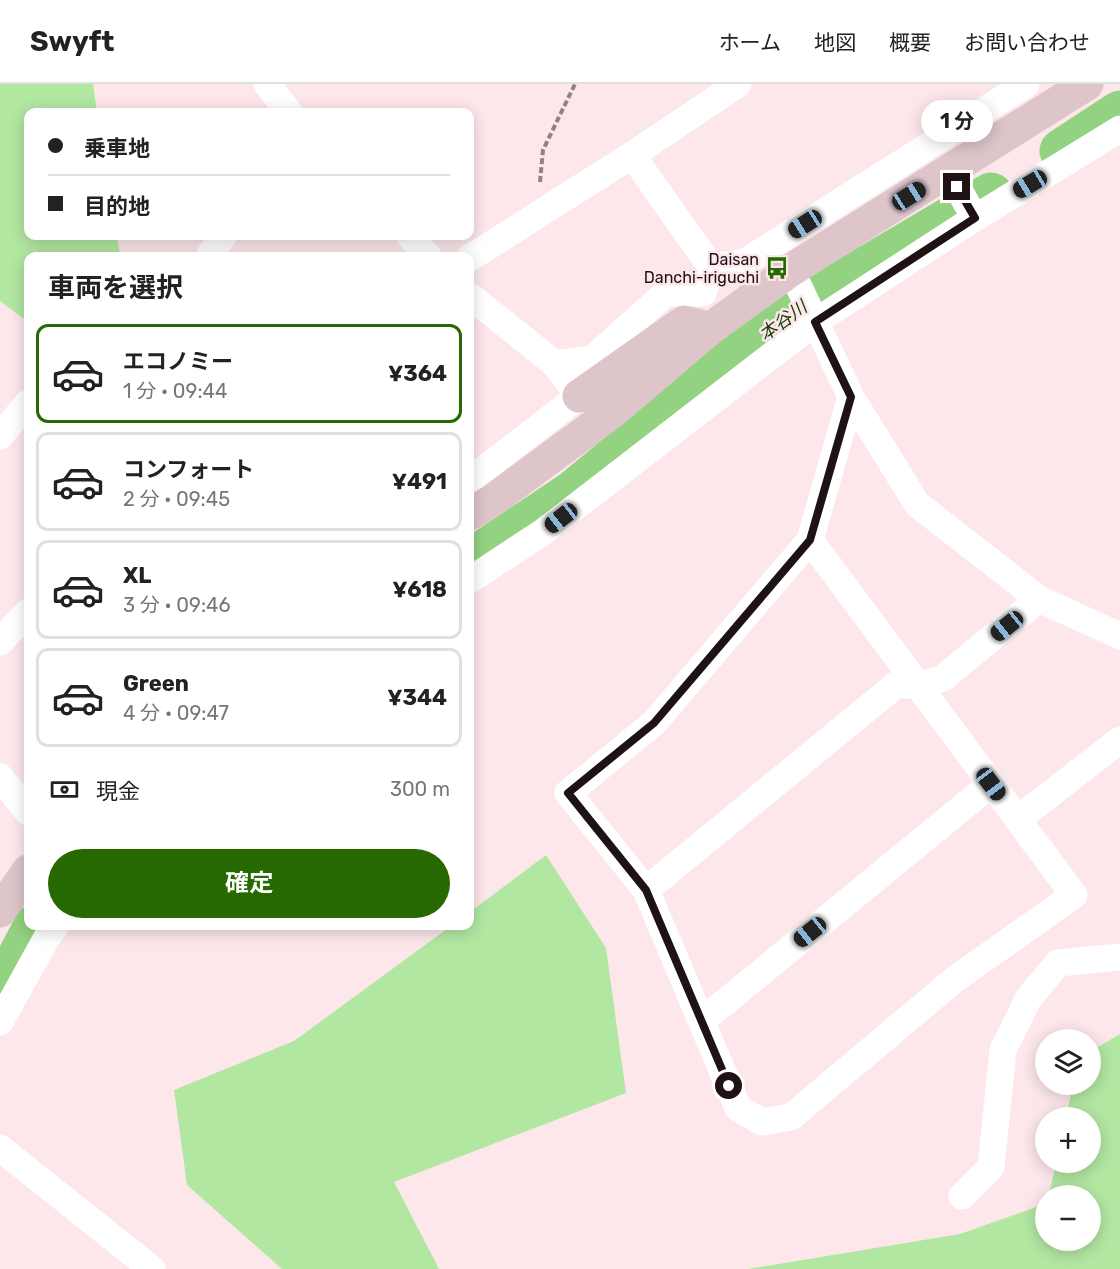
<!DOCTYPE html>
<html lang="ja">
<meta charset="utf-8">
<style>
:root{--surface:#fff;--page:#f6f6f6;--text:#222;--muted:#767676;--line:#e0e0e0;--accent:#256900}
body{margin:0;font-family:Rubik,"Noto Sans JP",sans-serif;background:var(--page);color:var(--text);height:100vh;display:flex;flex-direction:column;font-size:22px;white-space:nowrap}
*{box-sizing:border-box;margin:0}
p{font-size:20px;color:var(--muted)}
.icon{flex:none;width:33px;height:33px;fill:none;stroke:currentColor;stroke-width:2;stroke-linecap:round;stroke-linejoin:round}
.map{position:relative;flex:1;overflow:hidden}
.side{position:absolute;left:24px;top:168px;width:450px;height:678px;display:flex;flex-direction:column;background:var(--surface);border-radius:12px;box-shadow:0 3px 15px #0003}
.side>*{flex:none}
.hud{position:absolute;left:24px;top:24px;width:450px;height:132px;border-radius:12px;box-shadow:0 3px 15px #0003;display:grid;align-content:center;height:132px;padding:0 24px;background:var(--surface)}
.fabs{position:absolute;left:1035px;top:945px;display:grid;gap:12px}
.fabs a{display:grid;place-items:center;width:66px;height:66px;border-radius:50%;background:var(--surface);box-shadow:0 3px 15px #0003;font-size:30px}
.end{position:absolute;width:27px;height:27px;margin:-14px;border:8px solid #1e1215;background:#fff;box-shadow:0 0 0 3px #fff}
.from{border-radius:50%}
.bubble{position:absolute;height:42px;border-radius:21px;background:var(--surface);box-shadow:0 3px 15px #0003;font-size:20px;font-weight:700;line-height:42px;text-align:center}
.car{position:absolute;width:18px;height:36px;margin:-18px -9px;border-radius:8px;box-shadow:0 0 4px 2px #0007;background:linear-gradient(#222 24%,#8ab4d8 0 40%,#222 0 76%,#8ab4d8 0 86%,#222 0)}
.hud b{display:flex;align-items:center;gap:21px;height:57px;font-size:22px}
.hud b+b{border-top:2px solid var(--line)}
.hud i{width:15px;height:15px;background:var(--text)}
ul{padding:0;list-style:none}
li{display:flex;align-items:center;gap:18px;height:99px;margin:0 12px 9px;padding:0 12px;border:3px solid var(--line);border-radius:12px}
li div{flex:1}
li b{display:block;font-size:22px}
li em{font-style:normal;font-weight:700}
li.current{border-color:var(--accent)}
li>.icon{width:54px;height:54px;stroke-width:1.5}
h2{padding:0 24px;font-size:27px;line-height:72px}
.pay{display:flex;align-items:center;gap:15px;height:66px;padding:0 24px;font-size:22px}
.pay p{margin-inline-start:auto}
.cta{display:flex;gap:12px;margin-top:auto;padding:12px 24px}
.cta a{flex:1;height:69px;border-radius:36px;background:var(--accent);color:#fff;font-size:24px;font-weight:700;line-height:69px;text-align:center}
header{display:flex;align-items:center;gap:36px;box-sizing:border-box;height:84px;padding:0 30px;background:var(--surface);border-bottom:2px solid var(--line)}
header strong{font-size:28px}
nav{display:flex;gap:33px;margin-inline-start:auto;font-size:21px}
.map>svg:first-child{display:block}
.green{fill:#b2e7a2}
.lines{fill:none;stroke-linecap:round;stroke-linejoin:round}
.river{stroke:#93d280;stroke-width:45}
.path{stroke:#938285;stroke-width:4;stroke-dasharray:6 3;stroke-linecap:butt}
.street{stroke:#fff;stroke-width:27}
.secondary{stroke:#ddc5ca;stroke-width:33}
.route{stroke:#1e1215;stroke-width:8}
.labels{text-anchor:middle;dominant-baseline:central;stroke-width:5;stroke-linejoin:round;paint-order:stroke}
.poi-label{font-size:16px;fill:#1e1215;stroke:#fde7eb;text-anchor:end}
.water-label{font-size:18px;font-style:italic;fill:#163e05;stroke:#fde7eb}
</style>
<header>
<strong>Swyft</strong>
<nav><a>ホーム</a><a>地図</a><a>概要</a><a>お問い合わせ</a></nav>
</header>
<div class="map">
<svg width="1120" height="1185" viewBox="0 0 1120 1185">
<rect width="100%" height="100%" fill="#fde7eb"/>
<path class="green" d="M0 0H93L97 28H28V152H117L120 172H28V238L0 217Z
M546 771 606 864 626 1009 394 1098 439 1185H282L187 1101 174 1006 294 957 451 842H470V828Z
M1120 950V1185H748L960 1150 1045 1120 1046 1156H1090V1112L1049 1111 1056 1079 1090 1078V1034L1066 1033 1073 1001 1090 1000 1091 967Z"/>
<g class="lines">
<path class="river" d="M1062 67 1120 29
M470 478 573 409 785 233 991 111
M0 910 36 842"/>
<path class="path" d="M540 98 543 66 575 0"/>
<path class="street" d="M267 0 289 28
M632 71 711 183 745 178 1026 0
M948 87 975 134
M410 152 428 172
M209 172 223 152
M470 174 632 71 738 0
M791 186 851 313 810 456 654 639 568 709 646 806 738 1024 762 1038 791 1033 954 896 1074 811 810 456
M470 212 555 280 579 312 470 396
M555 280 592 275 666 209H703L711 183
M851 313 917 420 1039 515 1120 552
M0 352 28 319
M470 496 543 448 815 238 975 134 1120 45
M0 558 28 528
M0 693 28 728
M1018 735 1120 656
M646 806 897 600 918 602 943 594 1039 515
M702 937 991 700
M0 938 46 855 55 842
M0 1064 152 1185
M962 1112 991 1083 1003 966 1028 915 1058 879 1120 873"/>
<path class="secondary" d="M579 312 684 238 711 244
M470 430 493 416 611 329 711 244 791 186 1087 0
M0 827 28 787"/>
</g>
<g class="lines">
<path class="route" d="M729 1002 646 806 568 709 654 639 810 456 851 313 815 238 975 134 957 103"/>
</g>
<defs>
<g id="bus-bare" transform="scale(1.8)"><path d="M-5-6H5V4H4V6H2V4H-2V6H-4V4H-5ZM-3.5-4V0h7V-4ZM-3.5 1.2v1.5H-2V1.2ZM2 1.2v1.5H3.5V1.2Z" fill="#256900" stroke="#fde7eb" stroke-width="2.5" paint-order="stroke"/></g>
</defs>
<g fill-rule="evenodd">
<use href="#bus-bare" x="777" y="184"/>
</g>
<g class="labels">
<g class="poi-label">
<text x="759" y="175">Daisan<tspan x="759" dy="18">Danchi-iriguchi</tspan></text>
</g>
<g class="water-label">
<text transform="translate(783 237) rotate(-36)">本谷川</text>
</g>
</g>
</svg>
<div class="fabs">
<a><svg class="icon" aria-label="layers" viewBox="0 0 24 24"><path d="M12 4l9 5-9 5-9-5zM3 14l9 5 9-5"/></svg></a>
<a>+</a>
<a>−</a>
</div>
<i class="end from" style="left:729px;top:1002px"></i>
<i class="end" style="left:957px;top:103px"></i>
<div class="bubble" style="left:921px;top:16px;width:72px">1 分</div>
<i class="car" style="left:1030px;top:100px;rotate:239deg"></i>
<i class="car" style="left:909px;top:112px;rotate:58deg"></i>
<i class="car" style="left:805px;top:140px;rotate:238deg"></i>
<i class="car" style="left:561px;top:434px;rotate:232deg"></i>
<i class="car" style="left:1007px;top:542px;rotate:231deg"></i>
<i class="car" style="left:991px;top:700px;rotate:143deg"></i>
<i class="car" style="left:810px;top:848px;rotate:231deg"></i>
<div class="hud">
<b><i class="from"></i>乗車地</b>
<b><i></i>目的地</b>
</div>
<section class="side">
<h2>車両を選択</h2>
<ul>
<li class="current"><svg class="icon" aria-label="car" viewBox="0 0 24 24"><path d="M5 17H2v-5l4-1 3-4h7l3 4 3 1v5h-3M9 17h6M6 11h13"/><circle cx="7" cy="17" r="2"/><circle cx="17" cy="17" r="2"/></svg><div><b>エコノミー</b><p>1 分 · 09:44</p></div><em>¥364</em></li>
<li><svg class="icon" aria-label="car" viewBox="0 0 24 24"><path d="M5 17H2v-5l4-1 3-4h7l3 4 3 1v5h-3M9 17h6M6 11h13"/><circle cx="7" cy="17" r="2"/><circle cx="17" cy="17" r="2"/></svg><div><b>コンフォート</b><p>2 分 · 09:45</p></div><em>¥491</em></li>
<li><svg class="icon" aria-label="car" viewBox="0 0 24 24"><path d="M5 17H2v-5l4-1 3-4h7l3 4 3 1v5h-3M9 17h6M6 11h13"/><circle cx="7" cy="17" r="2"/><circle cx="17" cy="17" r="2"/></svg><div><b>XL</b><p>3 分 · 09:46</p></div><em>¥618</em></li>
<li><svg class="icon" aria-label="car" viewBox="0 0 24 24"><path d="M5 17H2v-5l4-1 3-4h7l3 4 3 1v5h-3M9 17h6M6 11h13"/><circle cx="7" cy="17" r="2"/><circle cx="17" cy="17" r="2"/></svg><div><b>Green</b><p>4 分 · 09:47</p></div><em>¥344</em></li>
</ul>
<div class="pay"><svg class="icon" aria-label="cash" viewBox="0 0 24 24"><path d="M3 7h18v10H3z"/><circle cx="12" cy="12" r="2"/></svg>現金<p>300 m</p></div>
<div class="cta"><a>確定</a></div>
</section>
</div>
